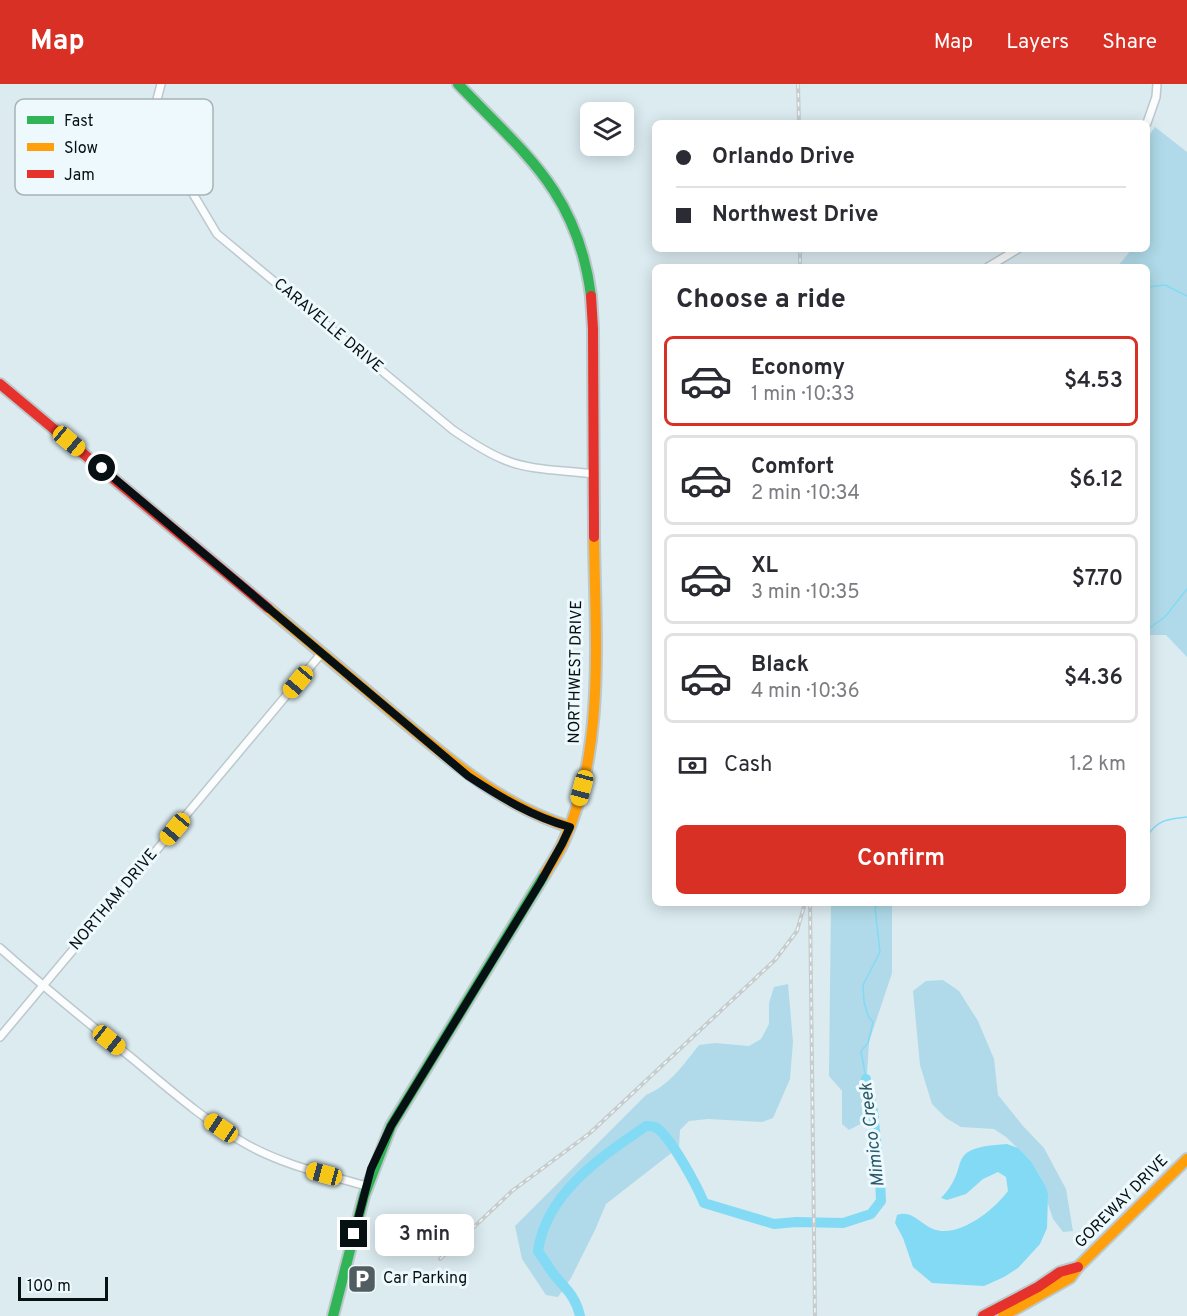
<!DOCTYPE html>
<meta charset="utf-8">
<style>
:root{--surface:#fff;--page:#f7f7f7;--text:#2b2b33;--muted:#7c7c81;--line:#e1e1e2;--accent:#d93025}
body{margin:0;font-family:Overpass,sans-serif;background:var(--page);color:var(--text);height:100vh;display:flex;flex-direction:column;font-size:22px;white-space:nowrap}
*{box-sizing:border-box;margin:0}
p{font-size:20px;color:var(--muted)}
.icon{flex:none;width:33px;height:33px;fill:none;stroke:currentColor;stroke-width:2;stroke-linecap:round;stroke-linejoin:round}
.map{position:relative;flex:1;overflow:hidden}
.panel{position:absolute;left:652px;top:180px;width:498px;height:642px;display:flex;flex-direction:column;background:var(--surface);border-radius:9px;box-shadow:0 3px 15px #0003}
.panel>*{flex:none}
.hud{position:absolute;left:652px;top:36px;width:498px;height:132px;border-radius:9px;box-shadow:0 3px 15px #0003;display:grid;align-content:center;height:132px;padding:0 24px;background:var(--surface)}
.buttons{position:absolute;left:580px;top:18px;display:grid;gap:12px}
.buttons a{display:grid;place-items:center;width:54px;height:54px;border-radius:9px;background:var(--surface);box-shadow:0 3px 15px #0003;font-size:30px}
.scale{position:absolute;left:18px;bottom:15px;width:90px;box-sizing:border-box;padding-left:6px;border:3px solid #071114;border-top:0;font-size:16px;line-height:21px;white-space:nowrap;color:#071114;-webkit-text-stroke:4px #edf9fd;paint-order:stroke}
.end{position:absolute;width:27px;height:27px;margin:-14px;border:8px solid #071114;background:#fff;box-shadow:0 0 0 3px #fff}
.from{border-radius:50%}
.bubble{position:absolute;height:42px;border-radius:9px;background:var(--surface);box-shadow:0 3px 15px #0003;font-size:20px;font-weight:600;line-height:42px;text-align:center}
.car{position:absolute;width:18px;height:36px;margin:-18px -9px;border-radius:8px;box-shadow:0 0 4px 2px #0007;background:linear-gradient(#f5c518 24%,#345 0 40%,#f5c518 0 76%,#345 0 86%,#f5c518 0)}
.hud b{display:flex;align-items:center;gap:21px;height:57px;font-size:22px}
.hud b+b{border-top:2px solid var(--line)}
.hud i{width:15px;height:15px;background:var(--text)}
ul{padding:0;list-style:none}
li{display:flex;align-items:center;gap:18px;height:90px;margin:0 12px 9px;padding:0 12px;border:3px solid var(--line);border-radius:9px}
li div{flex:1}
li b{display:block;font-size:22px}
li em{font-style:normal;font-weight:600}
li.current{border-color:var(--accent)}
li>.icon{width:54px;height:54px;stroke-width:1.5}
h2{padding:0 24px;font-size:27px;line-height:72px}
.pay{display:flex;align-items:center;gap:15px;height:66px;padding:0 24px;font-size:22px}
.pay p{margin-inline-start:auto}
.cta{display:flex;gap:12px;margin-top:auto;padding:12px 24px}
.cta a{flex:1;height:69px;border-radius:9px;background:var(--accent);color:#fff;font-size:24px;font-weight:600;line-height:69px;text-align:center}
header{display:flex;align-items:center;gap:36px;box-sizing:border-box;height:84px;padding:0 30px;background:var(--accent);color:#fff}
header strong{font-size:28px}
nav{display:flex;gap:33px;margin-inline-start:auto;font-size:21px}
.map>svg:first-child{display:block}
.green{fill:#b0dae9}
.water{fill:#83daf4}
.lines{fill:none;stroke-linecap:round;stroke-linejoin:round}
.stream{stroke:#83daf4;stroke-width:1.5}
.river{stroke:#83daf4;stroke-width:10}
.street-casing{stroke:#bcc8cc;stroke-width:10}
.fast-casing{stroke:#bcc8cc;stroke-width:14}
.slow-casing{stroke:#bcc8cc;stroke-width:14}
.jam-casing{stroke:#bcc8cc;stroke-width:14}
.street{stroke:#fafcfd;stroke-width:7}
.fast{stroke:#30b455;stroke-width:10}
.slow{stroke:#ff9f0a;stroke-width:10}
.jam{stroke:#e5322d;stroke-width:10}
.rail-casing{stroke:#c7cccd;stroke-width:4}
.rail{stroke:#edf9fd;stroke-width:1.5;stroke-dasharray:4.5;stroke-linecap:butt}
.route{stroke:#071114;stroke-width:8}
.labels{text-anchor:middle;dominant-baseline:central;stroke-width:6;stroke-linejoin:round;paint-order:stroke}
.street-label{font-size:16px;fill:#071114;stroke:#edf9fd}
.poi-label{font-size:16px;fill:#071114;stroke:#edf9fd;text-anchor:start}
.water-label{font-size:18px;font-style:italic;fill:#285969;stroke:#edf9fd}
.key{fill:#edf9fd;stroke:#a8b3b7;stroke-width:1.5}
.key-label{font-size:16px;fill:#071114}
</style>
<header>
<strong>Map</strong>
<nav><a>Map</a><a>Layers</a><a>Share</a></nav>
</header>
<div class="map">
<svg width="1187" height="1232" viewBox="0 0 1187 1232">
<rect width="100%" height="100%" fill="#dbebf0"/>
<path class="green" d="M1155 43 1187 68V573L1166 551H1148V183H1117L1132 165H1148V53Z
M831 819H892V889L869 958 864 1038 849 1046 842 1040V1007L829 992Z
M943 896 959 907 978 937 994 975 998 1011 1023 1042 1044 1064 1066 1105 1073 1147 1063 1148 1053 1135 1048 1120 1045 1101 1031 1077 1006 1053 994 1045 961 1043 946 1034 932 1020 920 981 913 907 926 897Z
M788 900 793 958 790 995 773 1034 762 1038 708 1035 689 1037 680 1046 679 1063 606 1120 595 1146 571 1194 558 1213 546 1211 522 1175 515 1142 646 1011C670 1001 683 981 699 961L715 959 749 962 761 955 769 940V919L774 903Z"/>
<path class="water" d="M1007 1060 1018 1064 1031 1077 1045 1101 1048 1110 1047 1144 1040 1160 1018 1184 1004 1193 984 1202 932 1199 913 1183 903 1154 895 1139 897 1131C912 1126 918 1138 931 1144 956 1157 994 1126 1008 1107L1006 1093 998 1088 983 1095 966 1110 947 1116 941 1114C974 1081 940 1064 1007 1060Z"/>
<g class="lines">
<path class="stream" d="M1148 203 1165 201 1187 212
M1148 545 1165 533 1187 505
M1148 751C1158 735 1170 735 1187 733
M866 995 861 967 868 959 873 938 868 932 864 918 863 901 880 868 875 824 878 819"/>
<path class="river" d="M580 1232C575 1210 564 1204 552 1188 547 1181 543 1174 538 1167 546 1109 601 1073 646 1042 649 1042 652 1042 655 1043 670 1051 697 1102 704 1119L774 1140 796 1138 843 1139 871 1130 881 1117 880 1094 873 1028 866 995"/>
<g class="street-casing">
<path id="street" d="M161 0 154 27 158 51 217 150 453 346C469 357 487 369 505 376 532 387 565 386 593 390
M1147 39 1156 13 1157 0
M988 183 1018 165
M0 864C43 902 88 939 133 975 169 1005 205 1037 246 1060 283 1081 325 1090 366 1102
M0 953 321 570"/>
</g>
<g class="fast-casing">
<path id="fast" d="M458 0C525 70 578 109 591 212
M333 1232 364 1112 391 1042 545 790"/>
</g>
<g class="slow-casing">
<path id="slow" d="M268 524C310 559 352 594 394 630 449 675 501 722 570 743
M545 790C551 780 558 770 563 759 606 668 595 551 594 453
M1003 1232 1070 1194 1078 1183 1187 1075"/>
</g>
<g class="jam-casing">
<path id="jam" d="M591 212 593 245 594 453
M0 300 268 524
M983 1232 1038 1203 1060 1188 1078 1183"/>
</g>
<use href="#street" class="street"/>
<use href="#fast" class="fast"/>
<use href="#slow" class="slow"/>
<use href="#jam" class="jam"/>
<g class="rail-casing">
<path id="rail" d="M798 0 799 39
M800 165V183
M810 819 815 1232
M440 1175 512 1107 590 1049 775 876 797 847 805 819"/>
</g>
<use href="#rail" class="rail"/>
</g>
<g class="lines">
<path class="route" d="M102 384 468 692C500 713 533 733 570 743L562 760 540 799 391 1042 371 1085 354 1150"/>
</g>
<defs>
<g id="parking-square" transform="scale(1.5)"><rect x="-9" y="-9" width="18" height="18" rx="4" fill="#515d61" stroke="#edf9fd"/><path d="M-3.5-5.5H1a3.5 3.5 0 0 1 0 7H-1V5.5H-3.5ZM-1-3.4V-.6H.8a1.4 1.4 0 0 0 0-2.8Z" fill="#fff"/></g>
</defs>
<g fill-rule="evenodd">
<use href="#parking-square" x="362" y="1195"/>
</g>
<g class="labels">
<g class="street-label">
<text transform="translate(328 242) rotate(40)">CARAVELLE DRIVE</text>
<text transform="translate(576 588) rotate(-89)">NORTHWEST DRIVE</text>
<text transform="translate(114 816) rotate(-50)">NORTHAM DRIVE</text>
<text transform="translate(1122 1118) rotate(-45)">GOREWAY DRIVE</text>
</g>
<g class="poi-label">
<text x="383" y="1195">Car Parking</text>
</g>
<g class="water-label">
<text transform="translate(873 1051) rotate(-97)">Mimico Creek</text>
</g>
</g>
<rect x="15" y="15" width="198" height="96" rx="9" class="key"/>
<rect x="27" y="32" width="27" height="8" fill="#30b455"/>
<rect x="27" y="59" width="27" height="8" fill="#ff9f0a"/>
<rect x="27" y="86" width="27" height="8" fill="#e5322d"/>
<g class="key-label">
<text x="64" y="42">Fast</text>
<text x="64" y="69">Slow</text>
<text x="64" y="96">Jam</text>
</g>
</svg>
<div class="buttons">
<a><svg class="icon" aria-label="layers" viewBox="0 0 24 24"><path d="M12 4l9 5-9 5-9-5zM3 14l9 5 9-5"/></svg></a>
</div>
<div class="scale">100 m</div>
<i class="end from" style="left:102px;top:384px"></i>
<i class="end" style="left:354px;top:1150px"></i>
<div class="bubble" style="left:375px;top:1130px;width:99px">3 min</div>
<i class="car" style="left:69px;top:357px;rotate:130deg"></i>
<i class="car" style="left:298px;top:598px;rotate:220deg"></i>
<i class="car" style="left:582px;top:704px;rotate:195deg"></i>
<i class="car" style="left:175px;top:745px;rotate:220deg"></i>
<i class="car" style="left:109px;top:956px;rotate:129deg"></i>
<i class="car" style="left:221px;top:1044px;rotate:304deg"></i>
<i class="car" style="left:324px;top:1090px;rotate:285deg"></i>
<div class="hud">
<b><i class="from"></i>Orlando Drive</b>
<b><i></i>Northwest Drive</b>
</div>
<section class="panel">
<h2>Choose a ride</h2>
<ul>
<li class="current"><svg class="icon" aria-label="car" viewBox="0 0 24 24"><path d="M5 17H2v-5l4-1 3-4h7l3 4 3 1v5h-3M9 17h6M6 11h13"/><circle cx="7" cy="17" r="2"/><circle cx="17" cy="17" r="2"/></svg><div><b>Economy</b><p>1 min · 10:33</p></div><em>$4.53</em></li>
<li><svg class="icon" aria-label="car" viewBox="0 0 24 24"><path d="M5 17H2v-5l4-1 3-4h7l3 4 3 1v5h-3M9 17h6M6 11h13"/><circle cx="7" cy="17" r="2"/><circle cx="17" cy="17" r="2"/></svg><div><b>Comfort</b><p>2 min · 10:34</p></div><em>$6.12</em></li>
<li><svg class="icon" aria-label="car" viewBox="0 0 24 24"><path d="M5 17H2v-5l4-1 3-4h7l3 4 3 1v5h-3M9 17h6M6 11h13"/><circle cx="7" cy="17" r="2"/><circle cx="17" cy="17" r="2"/></svg><div><b>XL</b><p>3 min · 10:35</p></div><em>$7.70</em></li>
<li><svg class="icon" aria-label="car" viewBox="0 0 24 24"><path d="M5 17H2v-5l4-1 3-4h7l3 4 3 1v5h-3M9 17h6M6 11h13"/><circle cx="7" cy="17" r="2"/><circle cx="17" cy="17" r="2"/></svg><div><b>Black</b><p>4 min · 10:36</p></div><em>$4.36</em></li>
</ul>
<div class="pay"><svg class="icon" aria-label="cash" viewBox="0 0 24 24"><path d="M3 7h18v10H3z"/><circle cx="12" cy="12" r="2"/></svg>Cash<p>1.2 km</p></div>
<div class="cta"><a>Confirm</a></div>
</section>
</div>
